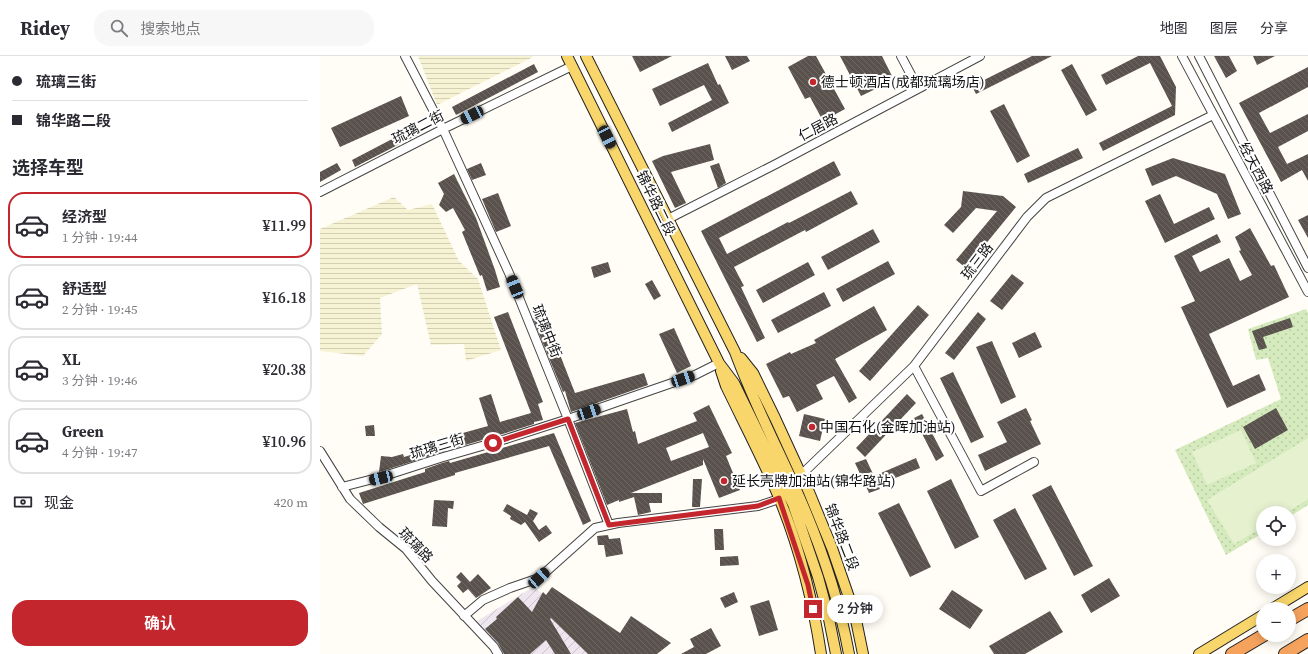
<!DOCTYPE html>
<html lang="zh">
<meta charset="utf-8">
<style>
:root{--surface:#fff;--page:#f7f7f7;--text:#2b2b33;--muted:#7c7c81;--line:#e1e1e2;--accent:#c4262e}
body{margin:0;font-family:"Source Serif 4","Noto Sans SC",serif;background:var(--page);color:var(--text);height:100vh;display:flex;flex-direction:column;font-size:15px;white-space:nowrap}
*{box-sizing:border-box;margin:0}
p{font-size:13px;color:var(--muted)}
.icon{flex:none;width:22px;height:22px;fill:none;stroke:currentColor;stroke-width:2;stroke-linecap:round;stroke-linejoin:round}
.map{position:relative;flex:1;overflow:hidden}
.side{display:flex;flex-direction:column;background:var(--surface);width:320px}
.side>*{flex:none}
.hud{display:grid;align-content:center;height:88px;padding:0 12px;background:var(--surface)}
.buttons{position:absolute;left:936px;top:450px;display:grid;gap:8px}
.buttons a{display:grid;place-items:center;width:40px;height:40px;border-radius:50%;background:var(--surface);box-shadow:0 2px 10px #0003;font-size:20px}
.end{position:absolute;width:18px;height:18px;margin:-9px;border:5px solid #c4262e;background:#fff;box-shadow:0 0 0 2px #fff}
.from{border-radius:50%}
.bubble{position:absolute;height:28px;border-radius:14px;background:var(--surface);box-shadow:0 2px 10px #0003;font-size:13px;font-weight:600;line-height:28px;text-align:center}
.car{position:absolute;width:12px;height:24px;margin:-12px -6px;border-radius:5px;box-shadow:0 0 3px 1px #0007;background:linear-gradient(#222 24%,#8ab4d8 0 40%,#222 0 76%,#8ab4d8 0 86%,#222 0)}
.hud b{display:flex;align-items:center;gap:14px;height:38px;font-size:15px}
.hud b+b{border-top:1px solid var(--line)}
.hud i{width:10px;height:10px;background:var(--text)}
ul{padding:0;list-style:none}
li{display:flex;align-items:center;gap:12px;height:66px;margin:0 8px 6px;padding:0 4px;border:2px solid var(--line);border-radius:16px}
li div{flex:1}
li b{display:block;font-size:15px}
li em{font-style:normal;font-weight:600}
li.current{border-color:var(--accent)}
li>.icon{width:36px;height:36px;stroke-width:1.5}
h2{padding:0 12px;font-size:18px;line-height:48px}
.pay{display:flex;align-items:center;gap:10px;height:44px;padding:0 12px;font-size:15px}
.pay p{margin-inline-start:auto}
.primary-button{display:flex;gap:8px;margin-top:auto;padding:8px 12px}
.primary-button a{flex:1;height:46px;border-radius:16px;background:var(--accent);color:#fff;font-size:16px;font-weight:600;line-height:46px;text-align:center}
header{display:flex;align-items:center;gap:24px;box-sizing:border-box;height:56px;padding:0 20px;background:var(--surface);border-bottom:1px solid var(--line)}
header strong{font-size:19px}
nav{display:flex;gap:22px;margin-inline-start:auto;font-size:14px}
.search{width:280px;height:36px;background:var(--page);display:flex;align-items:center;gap:10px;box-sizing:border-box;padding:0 14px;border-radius:16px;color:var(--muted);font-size:15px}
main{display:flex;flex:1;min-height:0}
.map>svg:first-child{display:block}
.industrial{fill:url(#industrial-furrows)}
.farmland{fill:url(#farmland-rules)}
.grass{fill:url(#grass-dots)}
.pitch{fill:#e6f2cf}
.building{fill:url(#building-back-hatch);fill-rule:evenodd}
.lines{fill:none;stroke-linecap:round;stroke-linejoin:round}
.minor-casing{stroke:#444;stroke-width:10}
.major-casing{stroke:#222;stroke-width:12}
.highway-casing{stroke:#222;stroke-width:14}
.minor{stroke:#fff;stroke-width:8}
.major{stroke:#f9d66b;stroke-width:10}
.highway{stroke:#f5a25d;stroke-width:12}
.route{stroke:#c4262e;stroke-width:5}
.poi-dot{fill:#c4262e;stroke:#fff;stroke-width:1.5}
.labels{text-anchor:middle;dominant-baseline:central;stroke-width:4;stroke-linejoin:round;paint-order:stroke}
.poi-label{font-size:14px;fill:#111;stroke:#fff;text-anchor:start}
.street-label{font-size:14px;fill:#111;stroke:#fff}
</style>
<header>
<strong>Ridey</strong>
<div class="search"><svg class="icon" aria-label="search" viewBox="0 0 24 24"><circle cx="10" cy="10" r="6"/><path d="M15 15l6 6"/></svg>搜索地点</div>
<nav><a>地图</a><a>图层</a><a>分享</a></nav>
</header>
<main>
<section class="side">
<div class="hud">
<b><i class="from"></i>琉璃三街</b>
<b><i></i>锦华路二段</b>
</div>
<h2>选择车型</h2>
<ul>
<li class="current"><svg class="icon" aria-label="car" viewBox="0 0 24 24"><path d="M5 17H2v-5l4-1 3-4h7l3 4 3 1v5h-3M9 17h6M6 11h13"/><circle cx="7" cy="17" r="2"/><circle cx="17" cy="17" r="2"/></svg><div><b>经济型</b><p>1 分钟 · 19:44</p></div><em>¥11.99</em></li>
<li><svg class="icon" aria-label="car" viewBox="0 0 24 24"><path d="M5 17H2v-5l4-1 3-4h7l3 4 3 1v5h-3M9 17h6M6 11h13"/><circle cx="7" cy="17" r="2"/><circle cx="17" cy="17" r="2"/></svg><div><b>舒适型</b><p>2 分钟 · 19:45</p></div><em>¥16.18</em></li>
<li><svg class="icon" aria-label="car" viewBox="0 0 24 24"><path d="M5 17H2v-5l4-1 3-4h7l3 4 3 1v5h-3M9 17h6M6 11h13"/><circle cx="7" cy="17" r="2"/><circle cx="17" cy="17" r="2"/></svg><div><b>XL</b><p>3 分钟 · 19:46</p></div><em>¥20.38</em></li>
<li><svg class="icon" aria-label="car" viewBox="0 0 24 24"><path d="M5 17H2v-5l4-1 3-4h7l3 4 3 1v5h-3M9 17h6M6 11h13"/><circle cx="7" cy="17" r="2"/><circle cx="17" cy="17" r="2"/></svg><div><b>Green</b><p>4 分钟 · 19:47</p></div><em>¥10.96</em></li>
</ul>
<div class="pay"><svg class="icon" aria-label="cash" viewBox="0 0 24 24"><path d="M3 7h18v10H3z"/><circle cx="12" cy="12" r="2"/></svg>现金<p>420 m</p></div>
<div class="primary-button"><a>确认</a></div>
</section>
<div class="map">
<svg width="988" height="598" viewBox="0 0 988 598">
<defs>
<pattern id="industrial-furrows" width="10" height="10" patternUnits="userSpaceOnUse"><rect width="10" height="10" fill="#eee6ef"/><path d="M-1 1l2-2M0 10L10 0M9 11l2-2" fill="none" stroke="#cbc4cc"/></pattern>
<pattern id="farmland-rules" width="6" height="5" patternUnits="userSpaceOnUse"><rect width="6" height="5" fill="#f6f3d4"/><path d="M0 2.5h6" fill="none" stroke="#d2cfb5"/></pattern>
<pattern id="grass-dots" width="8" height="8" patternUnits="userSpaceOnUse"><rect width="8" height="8" fill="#d5ebbd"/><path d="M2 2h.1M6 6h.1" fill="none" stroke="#b6c8a1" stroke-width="1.8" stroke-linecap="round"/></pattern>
<pattern id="building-back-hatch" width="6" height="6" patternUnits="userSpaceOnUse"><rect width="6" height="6" fill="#5a524d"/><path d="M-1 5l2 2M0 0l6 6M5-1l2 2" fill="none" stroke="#6d6662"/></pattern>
</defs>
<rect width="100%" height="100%" fill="#fffdf5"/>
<path class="industrial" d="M213 531 312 598H179L157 565Z"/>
<path class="farmland" d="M98 0H212L213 1 117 49Z
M74 141 88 154 112 148 139 205 158 223 181 294 146 305 144 288 111 289 97 228 60 242 62 278 43 300 0 295V173Z"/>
<path class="grass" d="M986 253 988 257V449L969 461V457H943V477L906 499 855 394 961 343 948 302 936 304 928 273Z"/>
<path class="pitch" d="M921 374 936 407 887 429 872 396Z
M988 382V443L966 457H943V471L914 488 887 444Z"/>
<path class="building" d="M312 0H352L320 16Z
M405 0H427L430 5 412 14Z
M488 0H496L525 53 503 65 490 41 485 43 468 11Z
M520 0H562L574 24 541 40Z
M712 0H732L656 38 652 30Z
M818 0H840L856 31 855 59 783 95 779 87 852 50 830 7 786 29 781 19Z
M894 0H909L917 15 906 22Z
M933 0H955L937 9Z
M388 7 398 29 400 28 409 47 352 76 348 67 392 44 384 29 340 50 332 33Z
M214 8 218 16 136 59 132 51Z
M752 8 777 54 766 60 741 14Z
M988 11V31L939 57 950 77 988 58V75L958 91 967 108 988 98V125L982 114 961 126 919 47Z
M81 40 89 60 20 91 11 72Z
M684 48 710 100 697 107 670 55Z
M97 70 101 77 35 111 32 104Z
M390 88 394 104 351 116 366 147 355 152 332 105 343 100Z
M758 92 763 102 708 127 704 118Z
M853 102 905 118 921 158 908 163 897 138 856 120 832 130 825 113Z
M514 105 521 119 399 182 407 198 468 166 469 167 531 135 538 148 486 176 485 174 414 211 424 230 421 231 445 282 437 286 381 175Z
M17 107 21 114 0 126V116Z
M161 107 166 119 152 124 147 113Z
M399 107 406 127 398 132 390 110Z
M134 118 156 162 175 214 180 231 167 235 162 219 160 220 142 176 145 174 133 152 126 156 119 149 124 138 118 127Z
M643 135 683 140 696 151 646 212 636 204 677 155 656 152 633 177 624 169 641 151Z
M178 137 191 170 176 176 162 143Z
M840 138 854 168 889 151 895 163 845 187 825 145Z
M988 159V182L978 164Z
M930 172 951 210 954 209 969 241 889 278 913 330 939 318 946 334 907 352 861 251 875 245 854 200 897 178 901 186 872 200 880 216 909 202 920 225 932 219 919 195 921 194 915 181Z
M553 173 560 186 508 214 501 201Z
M568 205 575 218 523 246 516 233Z
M288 206 291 216 274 222 271 211Z
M488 206 495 219 443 247 436 234Z
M692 218 704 227 682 254 670 245Z
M332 224 341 240 334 244 325 228Z
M504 236 511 250 458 277 451 264Z
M598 249 609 259 550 325 539 315Z
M554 250 567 274 515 303 537 342 529 347 514 320 496 329 503 343 477 356 469 340 463 342 446 308 470 296 471 298 496 287 494 284Z
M188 256 223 346 218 348 223 364 214 366V368L186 377 135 392 132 380 168 370 159 342 171 338 180 366 211 357 174 261Z
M658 256 666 263 634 304 625 297Z
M224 258 255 337 324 317 328 329 251 356 245 335 243 336 213 263Z
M970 262 973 271 943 281 947 292 939 294 932 275Z
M354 272 371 310 357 317 339 278Z
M715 276 722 291 699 302 692 287Z
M672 285 696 341 681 348 656 291Z
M633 316 664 381 651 387 620 322Z
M587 338 596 347 545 401 536 392Z
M389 349 412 397 406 400 420 434 399 442 383 403V409L311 437H342V447H329L331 456 318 459 314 441 299 446V444L287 449 255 367 307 353 313 376 315 375 318 388 377 365 373 357ZM383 377 389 391 351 405 346 392Z
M706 352 712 364 710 365 721 388 665 415 658 399 687 386 677 366Z
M956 352 968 374 935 393 923 371Z
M484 358 505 363 500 385 479 380Z
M602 358 624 400 616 405 594 362Z
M54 369 55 380H46L45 370Z
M234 377 271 465 263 469 229 390 135 417V419L43 448 39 437 105 416V413L122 407 129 405 130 407Z
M124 389 126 395 59 416 61 400 72 401 83 398 84 401Z
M596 402 600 412 558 429 560 433 549 437 535 407 546 403 554 420Z
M373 423H382L380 451H372Z
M631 423 659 481 635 493 607 435Z
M731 429 773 510 754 520 712 439Z
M114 444 134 445 133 453 128 452 127 471 112 470Z
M579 447 611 511 590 521 558 457Z
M187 448 207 459 210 453 218 457 213 465 219 474 226 469 232 477 219 486 205 466 201 469 190 463 191 460 183 455Z
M695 452 727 513 705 524 673 464Z
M394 473H403L404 494H395Z
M288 479 289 483 300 482 303 498 286 501 284 489H278L277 480Z
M418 500 419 509 400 510V501Z
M141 516 150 526 158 518 171 532 156 542 148 533 143 537 137 530 141 526 136 521Z
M789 522 800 540 771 557 761 539Z
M232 531 300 577 311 560 351 587 337 598H268L231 562 230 563 251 598H235L226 584 210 598H184L178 587 165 573 177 563 176 561 198 541 212 556 223 536 226 539Z
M632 534 663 554 650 573 619 553Z
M414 536 418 546 405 552 400 542Z
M449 544 458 574 439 580 430 550Z
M730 555 743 576 705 598H674L669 590Z
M391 572 401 590 386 598H361L374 591 370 583Z"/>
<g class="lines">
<g class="minor-casing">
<path id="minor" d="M85 0 123 73 189 217 248 363 289 469
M581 0 598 32
M862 0 988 236
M879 0 988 212
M0 136 123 73 252 10
M348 163 456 108 660 0
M594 310 661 435 714 406
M0 395 30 443 59 471 86 493 112 525 174 591 178 598
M481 419 594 310 707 161 726 142 893 59
M22 431 61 421 120 402 186 383 248 363 375 319 399 307
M144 560 163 544 190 532 219 522 275 472 298 467 438 450 459 443"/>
</g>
<g class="major-casing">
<path id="major" d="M247 0 399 307 414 327 473 448 498 521 508 558 516 598
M266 0 415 296C433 345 457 391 478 438 501 490 519 543 529 598
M421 302 433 317 455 362 489 436 512 492 535 559 543 598
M401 315 406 330C421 361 437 392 451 423 476 478 492 539 501 598
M952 553 988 531
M879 598 943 559"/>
</g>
<g class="highway-casing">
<path id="highway" d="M969 564 988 553
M912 598 944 579
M965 598 988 584"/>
</g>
<use href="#minor" class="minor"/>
<use href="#major" class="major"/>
<use href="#highway" class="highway"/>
</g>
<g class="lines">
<path class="route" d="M173 387 248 363 289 469 438 450 459 442 488 529 493 553"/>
</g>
<g class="poi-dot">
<circle cx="493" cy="26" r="4"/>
<circle cx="492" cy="371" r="4"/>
<circle cx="404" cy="425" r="4"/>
</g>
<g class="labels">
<g class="poi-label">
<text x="501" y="26">德士顿酒店(成都琉璃场店)</text>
<text x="500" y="371">中国石化(金晖加油站)</text>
<text x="412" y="425">延长壳牌加油站(锦华路站)</text>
</g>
<g class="street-label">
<text transform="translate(98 71) rotate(-27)">琉璃二街</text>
<text transform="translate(498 71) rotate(-28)">仁居路</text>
<text transform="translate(936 112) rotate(62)">经天西路</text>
<text transform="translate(336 147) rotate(64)">锦华路二段</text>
<text transform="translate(657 205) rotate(-53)">琉三路</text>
<text transform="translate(227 275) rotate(68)">琉璃中街</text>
<text transform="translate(117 390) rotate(-17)">琉璃三街</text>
<text transform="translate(522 481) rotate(69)">锦华路二段</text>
<text transform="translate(96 489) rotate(46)">琉璃路</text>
</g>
</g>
</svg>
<div class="buttons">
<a><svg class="icon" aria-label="locate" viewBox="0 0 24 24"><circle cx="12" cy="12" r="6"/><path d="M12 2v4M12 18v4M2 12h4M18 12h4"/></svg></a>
<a>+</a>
<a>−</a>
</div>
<i class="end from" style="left:173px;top:387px"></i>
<i class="end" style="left:493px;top:553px"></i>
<div class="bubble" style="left:507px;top:539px;width:56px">2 分钟</div>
<i class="car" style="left:152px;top:59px;rotate:244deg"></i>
<i class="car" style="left:287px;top:81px;rotate:154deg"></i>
<i class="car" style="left:195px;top:231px;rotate:338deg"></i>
<i class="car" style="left:363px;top:323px;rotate:71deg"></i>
<i class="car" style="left:269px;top:356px;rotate:71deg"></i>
<i class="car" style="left:61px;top:422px;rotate:257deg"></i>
<i class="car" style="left:219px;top:522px;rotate:48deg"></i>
</div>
</main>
